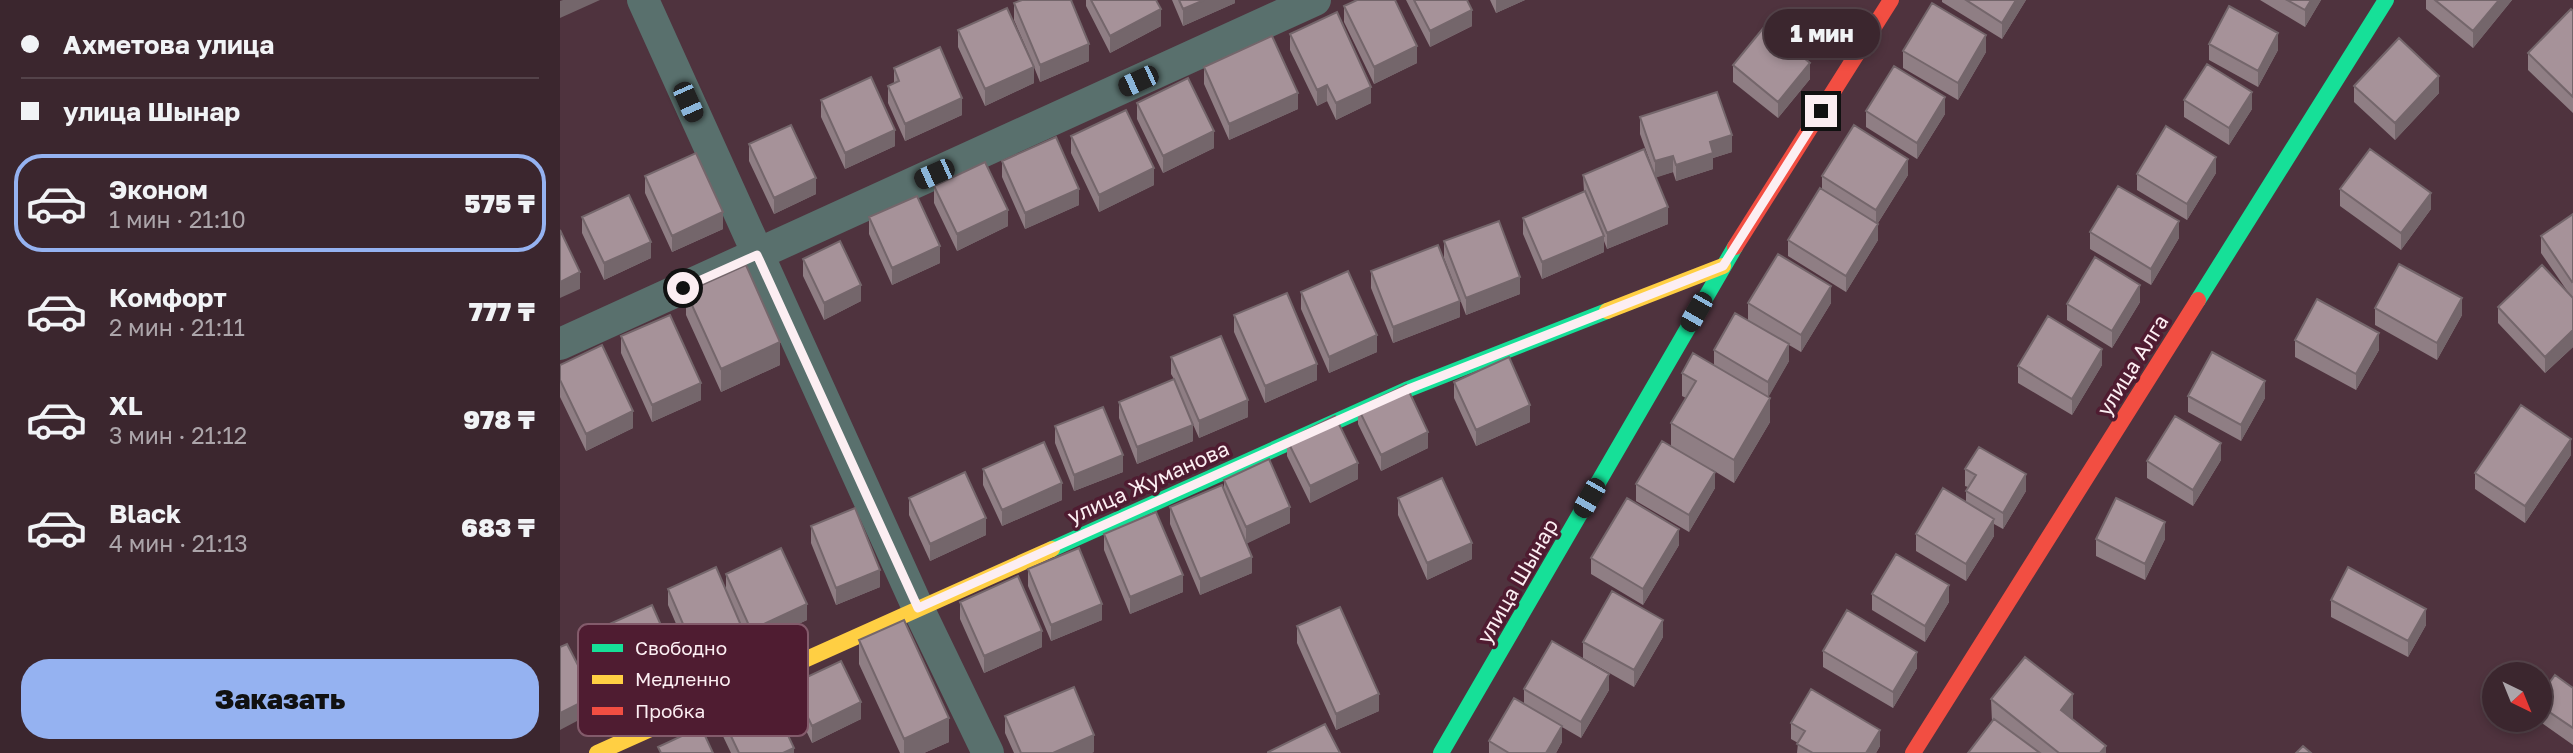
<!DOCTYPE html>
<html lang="ru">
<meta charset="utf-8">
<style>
:root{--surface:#3b262e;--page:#46323a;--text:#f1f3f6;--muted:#aca5aa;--line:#54434a;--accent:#95b2f1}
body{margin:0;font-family:"Golos Text",sans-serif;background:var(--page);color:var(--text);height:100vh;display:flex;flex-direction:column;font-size:26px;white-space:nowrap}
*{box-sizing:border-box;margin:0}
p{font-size:23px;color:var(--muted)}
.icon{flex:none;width:38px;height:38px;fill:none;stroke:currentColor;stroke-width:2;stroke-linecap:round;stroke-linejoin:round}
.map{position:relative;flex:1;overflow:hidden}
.panel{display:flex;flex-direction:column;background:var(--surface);width:560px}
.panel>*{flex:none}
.guide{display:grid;align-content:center;height:154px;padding:0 21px;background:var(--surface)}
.needle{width:46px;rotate:137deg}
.controls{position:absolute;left:1922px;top:662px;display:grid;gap:14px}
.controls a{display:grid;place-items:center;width:70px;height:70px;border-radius:50%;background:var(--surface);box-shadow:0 4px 10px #0003,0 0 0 2px var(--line);font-size:35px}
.end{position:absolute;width:32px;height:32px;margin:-16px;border:9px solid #fceef2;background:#111;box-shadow:0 0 0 4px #111}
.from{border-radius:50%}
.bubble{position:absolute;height:49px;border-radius:24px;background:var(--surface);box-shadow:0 4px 10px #0003,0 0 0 2px var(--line);font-size:23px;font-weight:800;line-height:49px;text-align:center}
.car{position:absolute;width:21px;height:42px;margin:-21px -10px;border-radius:9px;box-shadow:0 0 5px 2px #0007;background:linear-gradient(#222 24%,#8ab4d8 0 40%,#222 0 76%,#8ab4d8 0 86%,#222 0)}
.guide b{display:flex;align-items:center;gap:24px;height:66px;font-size:26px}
.guide b+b{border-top:2px solid var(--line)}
.guide i{width:18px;height:18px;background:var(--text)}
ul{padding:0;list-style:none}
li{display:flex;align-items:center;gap:21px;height:98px;margin:0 14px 10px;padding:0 7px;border:4px solid transparent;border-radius:28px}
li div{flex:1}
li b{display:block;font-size:26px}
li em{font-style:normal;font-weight:800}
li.current{border-color:var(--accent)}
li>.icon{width:63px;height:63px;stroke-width:1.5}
.primary-button{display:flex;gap:14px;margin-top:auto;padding:14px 21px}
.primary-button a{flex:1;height:80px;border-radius:28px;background:var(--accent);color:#111;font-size:28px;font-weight:800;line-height:80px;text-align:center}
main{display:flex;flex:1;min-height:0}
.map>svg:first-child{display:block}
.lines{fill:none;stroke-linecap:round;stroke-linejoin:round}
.street{stroke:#59706d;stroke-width:32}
.fast{stroke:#16e098;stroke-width:16}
.slow{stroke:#ffcf43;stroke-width:16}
.jam{stroke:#f24e42;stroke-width:16}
.wall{fill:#8f7e84}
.shaded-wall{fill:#74666b}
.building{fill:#a69299;stroke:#74666b;stroke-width:2}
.route{stroke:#fceef2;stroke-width:9}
.labels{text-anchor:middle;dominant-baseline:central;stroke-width:7;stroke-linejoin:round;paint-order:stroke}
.street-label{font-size:21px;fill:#fceef2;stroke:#4f1c31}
.key{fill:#4f1c31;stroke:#835b6b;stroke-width:2}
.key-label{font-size:19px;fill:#fceef2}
</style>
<main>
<section class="panel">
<div class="guide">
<b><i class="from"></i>Ахметова улица</b>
<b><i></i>улица Шынар</b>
</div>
<ul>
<li class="current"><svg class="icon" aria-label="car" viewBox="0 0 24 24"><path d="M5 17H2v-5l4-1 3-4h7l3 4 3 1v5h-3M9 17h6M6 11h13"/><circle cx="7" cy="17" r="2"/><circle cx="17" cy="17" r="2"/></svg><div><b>Эконом</b><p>1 мин · 21:10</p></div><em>575 ₸</em></li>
<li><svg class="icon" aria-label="car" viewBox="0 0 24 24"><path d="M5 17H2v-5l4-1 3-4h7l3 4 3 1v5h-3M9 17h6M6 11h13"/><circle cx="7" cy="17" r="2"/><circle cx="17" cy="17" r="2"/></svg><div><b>Комфорт</b><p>2 мин · 21:11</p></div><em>777 ₸</em></li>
<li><svg class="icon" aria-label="car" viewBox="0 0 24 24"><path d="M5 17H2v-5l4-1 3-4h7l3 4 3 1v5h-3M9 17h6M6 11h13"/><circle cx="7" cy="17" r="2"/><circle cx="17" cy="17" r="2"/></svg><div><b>XL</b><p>3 мин · 21:12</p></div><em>978 ₸</em></li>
<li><svg class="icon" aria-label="car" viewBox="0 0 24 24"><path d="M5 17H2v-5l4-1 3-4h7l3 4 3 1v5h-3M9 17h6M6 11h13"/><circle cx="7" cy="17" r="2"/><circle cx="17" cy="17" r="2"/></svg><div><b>Black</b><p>4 мин · 21:13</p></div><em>683 ₸</em></li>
</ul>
<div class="primary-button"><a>Заказать</a></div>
</section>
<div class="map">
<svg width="2013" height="753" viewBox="0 0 2013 753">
<rect width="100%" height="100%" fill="#4f333e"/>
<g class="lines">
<path class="street" d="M83 0 358 608 428 753
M0 344 755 0"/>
<path class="fast" d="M1638 300 1826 0
M492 549 846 390 1047 311
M881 753 1175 247"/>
<path class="slow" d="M1047 311 1163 266
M37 753 492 549"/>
<path class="jam" d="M1175 247 1331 0
M1353 753 1638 300"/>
</g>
<path class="wall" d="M526 0H596L601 26 550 53 526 6Z
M612 0H675V3L623 26Z
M846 0H907L912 26 870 47Z
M930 0H965L936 13Z
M1382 0H1466L1442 39 1382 2Z
M1700 0H1761L1745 27Z
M1866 0H1952L1913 48 1866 9Z
M454 3 529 61 480 82 474 67V83L425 106 398 47V30L470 57 454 20Z
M784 6 857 63 814 84 784 22Z
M2013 11V113L1968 70V53Z
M730 34 811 103 776 120 767 101 757 106 730 50Z
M1649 44 1718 50 1698 87 1649 60Z
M1343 51 1426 52 1398 100 1343 68Z
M1173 65 1250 79 1218 118 1173 82Z
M644 67 738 109 669 140 644 84Z
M334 68 402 115 345 141 328 103V86L334 83Z
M1794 86 1879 93 1835 140 1794 102Z
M261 100 335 146 285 169 261 117Z
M1624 100 1692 109 1669 145 1624 117Z
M577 103 654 148 603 173 577 119Z
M1306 111 1385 114 1357 159 1306 127Z
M1080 117 1172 152 1153 158V169L1116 181 1113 172 1096 177 1108 224 1047 249 1044 241V252L982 279 963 234V218L1024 192 1023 175 1092 167 1080 134Z
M511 136 594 185 539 212 511 153Z
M189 144 256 194 214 214 189 161Z
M442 161 519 205 465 229 442 177Z
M1656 173 1627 220 1577 190V174Z
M1348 175 1318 223V240L1286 292 1228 256V240L1262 189V176Z
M85 176 163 229 112 252 85 193Z
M374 186 448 226 397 251 374 203Z
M1780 189 1871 209 1841 250 1780 206Z
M2013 214V347L1985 373 1938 323V307L2010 295 1981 253V236Z
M22 217 91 258 44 280 22 233Z
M309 217 380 263 332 285 309 234Z
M1530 232 1619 238 1591 285 1530 249Z
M884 241 960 294 906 315 884 258Z
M243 259 301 301 264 320 243 276Z
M811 271 900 317 833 343 811 288Z
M126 292 220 365 161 392 126 315Z
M741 292 817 352 769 373 741 309Z
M1580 302 1552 348 1507 320V304Z
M1188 303H1271L1241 352 1229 345V361L1208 397 1210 422 1174 483 1151 469 1155 488 1129 532 1076 501V484L1111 446V423L1126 398 1122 396V373L1154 366V350L1188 320Z
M1815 308 1902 315 1877 360 1815 325Z
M674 315 757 380 705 403 674 332Z
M61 336 141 400 92 422 61 353Z
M1735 340 1819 350 1796 390 1735 357Z
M611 357 688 417 639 438 628 413 633 441 577 464 559 418V402L614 379 611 374Z
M0 365 73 428 26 451 0 397Z
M1542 365 1512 415 1458 383V366Z
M894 382 970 422 916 446 894 398Z
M1628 396 1705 398 1681 441 1628 412Z
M798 408 868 448 821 471 798 424Z
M495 426 563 472 514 491 495 443Z
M727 440 798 479 750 503 727 456Z
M2011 455 1965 523 1915 489V473Z
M1661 460 1633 506 1587 478V461Z
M423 469 502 500 442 526 423 485Z
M1405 469 1466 491 1443 529 1434 524V536L1406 581 1356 551V534L1406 503V491L1408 487 1405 486Z
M664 480 730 523 687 543 692 573 640 595 610 524V507L664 490Z
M349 498 426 535 370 561 349 515Z
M838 498 912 559 867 580 838 515Z
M251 526 320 587 276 605 251 543Z
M544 534 623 592 570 614 544 550Z
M1536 539H1605L1585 580 1536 556Z
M1119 545 1083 605 1031 574V558Z
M468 569 542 620 491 641 468 586Z
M166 574 247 620 191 646 172 605 183 647 135 668 108 605V589L166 590Z
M1312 594 1389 602 1365 642 1312 610Z
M1771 600 1866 625 1848 657 1771 617Z
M400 602 482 647 424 673 400 619Z
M45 626 116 675 70 697 45 643Z
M737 626 819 711 776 730 737 643Z
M1103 637 1074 687 1023 658V642Z
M299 640 389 742 364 753H340L299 664Z
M1263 651 1357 668 1333 708 1263 667Z
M232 684 301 719 252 743 232 701Z
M2013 688V745L1976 719H1979V697Z
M964 689 1049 690 1021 738 1002 727V742L996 753H929V741L964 704Z
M1431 699 1513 718 1512 719 1546 753H1408L1432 722Z
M161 715 234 753H171L161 732Z
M445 716 534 752 531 753H454L445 733Z
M1231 723 1320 746 1316 753H1237L1238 743 1231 739Z"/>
<path class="shaded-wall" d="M3 0H40L0 18V1Z
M644 0H675V3L623 26V9Z
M936 0H965L936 13Z
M1456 0H1466L1442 39V23Z
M1751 0H1761L1745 27V10Z
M1939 0H1952L1913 48V31Z
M601 9V26L550 53V36Z
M912 10V26L870 47V31Z
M1718 33V50L1698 87V71Z
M1426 35V52L1398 100V83Z
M529 44V61L480 82V65Z
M857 46V63L814 84V67Z
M1250 63V79L1218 118V102Z
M474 67V83L425 106V89Z
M1879 76V93L1835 140V123Z
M767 85V101L757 106V90Z
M811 87V103L776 120V103Z
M1692 92V109L1669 145V128Z
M738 93V109L669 140V124Z
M1385 97V114L1357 159V143Z
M402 98V115L345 141V124Z
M335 130V146L285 169V153Z
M654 131V148L603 173V156Z
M1172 135V152L1153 158V169L1116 181V165L1150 142Z
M1113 156V172L1095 178V161Z
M1656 157V173L1627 220V204Z
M1348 159V175L1316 226V210Z
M594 168V185L539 212V195Z
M256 178V194L214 214V198Z
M519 189V205L465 229V213Z
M1871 193V209L1841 250V233Z
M1108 207V224L1047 249V233Z
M448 210V226L397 251V234Z
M163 212V229L112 252V236Z
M1619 221V238L1591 285V269Z
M1318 224V240L1286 292V276Z
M1044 236V252L982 279V262Z
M91 242V258L44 280V263Z
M380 246V263L332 285V268Z
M20 272V289L0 298V282Z
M960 277V294L906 315V298Z
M301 285V301L264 320V303Z
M1580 285V302L1552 348V331Z
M1271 286V303L1241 352V335Z
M1902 298V315L1877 360V343Z
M900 301V317L833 343V327Z
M2013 330V347L1985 373V357Z
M1819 333V350L1796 390V374Z
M817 335V352L769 373V357Z
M220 342V365L161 392V369Z
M1229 344V361L1208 398V382Z
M1542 349V365L1512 415V399Z
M757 364V380L705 403V386Z
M1705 381V398L1681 441V425Z
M141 383V400L92 422V405Z
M1210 398V422L1174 483V460Z
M688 400V417L639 438V421Z
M970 405V422L916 446V430Z
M73 411V428L26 451V434Z
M633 425V441L577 464V447Z
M868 432V448L821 471V455Z
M2011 439V455L1965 523V506Z
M1661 443V460L1633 506V490Z
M563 455V472L514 491V475Z
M798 463V479L750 503V486Z
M1155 472V488L1129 532V515Z
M1466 474V491L1443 529V513Z
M502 483V500L442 526V510Z
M730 507V523L686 544V527Z
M426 518V535L370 561V544Z
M1434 519V536L1406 581V564Z
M1605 522V539L1585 580V564Z
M1119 529V545L1083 605V589Z
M912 543V559L867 580V563Z
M692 557V573L640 595V579Z
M320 570V587L276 605V588Z
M623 575V592L570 614V597Z
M1389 585V602L1365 642V626Z
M247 604V620L191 646V630Z
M542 604V620L491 641V625Z
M1866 609V625L1848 657V641Z
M1103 620V637L1074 687V670Z
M183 630V647L135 668V652Z
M482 631V647L424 673V656Z
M1357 652V668L1333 708V692Z
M116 659V675L70 697V681Z
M1049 674V690L1021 738V722Z
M819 694V711L776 730V714Z
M1513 694V718L1501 733V710Z
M34 696V712L0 730V713Z
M301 702V719L252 743V726Z
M389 718V742L364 753H344V739Z
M1002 726V742L996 753H986Z
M1320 730V746L1316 753H1306Z
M534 735V752L531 753H493Z
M1546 746V753H1540Z
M234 748V753H223Z"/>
<path class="building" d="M462 0H511L529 44 480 65 454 3Z
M531 0H596L601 9 550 36Z
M619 0H644L623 9Z
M797 0H835L857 46 814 67 784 6Z
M854 0H907L912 10 870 31Z
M1406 0H1456L1442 23Z
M1727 0H1751L1745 10Z
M1875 0H1939L1913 31Z
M1372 3 1426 35 1398 83 1343 51Z
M1669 6 1718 33 1698 71 1649 44Z
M447 8 474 67 425 89 398 30Z
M2011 9 2013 11V97L1968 53Z
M777 12 811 87 776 103 767 85 757 90 730 34Z
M1205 26 1250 63 1218 102 1173 65Z
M712 36 738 93 669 124 644 67Z
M1839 38 1879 76 1835 123 1794 86Z
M380 47 402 98 345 124 328 86 339 81 334 68Z
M1647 64 1692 92 1669 128 1624 100Z
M1334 66 1385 97 1357 143 1306 111Z
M311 77 335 130 285 153 261 100Z
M628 78 654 131 603 156 577 103Z
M1157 92 1172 135 1150 142 1153 153 1116 165 1113 156 1095 161 1080 117Z
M566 110 594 168 539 195 511 136Z
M231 125 256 178 214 198 189 144Z
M1294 125 1348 159 1316 210 1262 176Z
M1606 126 1656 157 1627 204 1577 174Z
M496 137 519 189 465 213 442 161Z
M1084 149 1108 207 1047 233 1023 175Z
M1810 149 1871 193 1841 233 1780 189Z
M136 153 163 212 112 236 85 176Z
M425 162 448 210 397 234 374 186Z
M1558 186 1619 221 1591 269 1530 232Z
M1260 188 1318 224 1286 276 1228 240Z
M1025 191 1044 236 982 262 963 218Z
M69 195 91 242 44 263 22 217Z
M357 196 380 246 332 268 309 217Z
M2013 214V281L2012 282 1981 236Z
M939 221 960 277 906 298 884 241Z
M0 230 20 272 0 282Z
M280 241 301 285 264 303 243 259Z
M878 245 900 301 833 327 811 271Z
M1218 254 1271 286 1241 335 1188 303Z
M1535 257 1580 285 1552 331 1507 304Z
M1839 264 1902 298 1877 343 1815 308Z
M186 265 220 342 161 369 126 292Z
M1982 265 2013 298V330L1985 357 1938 307Z
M788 271 817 335 769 357 741 292Z
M727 293 757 364 705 386 674 315Z
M1757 299 1819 333 1796 374 1735 340Z
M1175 313 1229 344 1208 382 1154 350Z
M110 315 141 383 92 405 61 336Z
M1488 316 1542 349 1512 399 1458 366Z
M661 336 688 400 639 421 611 357Z
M42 345 73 411 26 434 0 380V365Z
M1652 352 1705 381 1681 425 1628 396Z
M1133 353 1210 398 1174 460 1111 423 1136 381 1122 373Z
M949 357 970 405 916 430 894 382Z
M614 379 633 425 577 447 559 402Z
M846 385 868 432 821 455 798 408Z
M1961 405 2011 439 1965 506 1915 473Z
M543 407 563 455 514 475 495 426Z
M775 416 798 463 750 486 727 440Z
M1615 416 1661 443 1633 490 1587 461Z
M1102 441 1155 472 1129 515 1076 484Z
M484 442 502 483 442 510 423 469Z
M1419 447 1466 474 1443 513 1406 491 1416 475 1405 469Z
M709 459 730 507 686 527 664 480Z
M405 472 426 518 370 544 349 498Z
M882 478 912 543 867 563 838 498Z
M662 485 692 557 640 579 610 507Z
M1383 488 1434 519 1406 564 1356 534Z
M1067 498 1119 529 1083 589 1031 558Z
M1556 498 1605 522 1585 564 1536 539Z
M295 508 320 570 276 588 251 526Z
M596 512 623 575 570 597 544 534Z
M221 548 247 604 191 630 166 574Z
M519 548 542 604 491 625 468 569Z
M1336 554 1389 585 1365 626 1312 594Z
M156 567 183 630 135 652 108 589Z
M1788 567 1866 609 1848 641 1771 600Z
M458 576 482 631 424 656 400 602Z
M1052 591 1103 620 1074 670 1023 642Z
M92 605 116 659 70 681 45 626Z
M780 607 819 694 776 714 737 626Z
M1287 610 1357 652 1333 692 1263 651Z
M344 620 389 718 344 739 299 640Z
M992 641 1049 674 1021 722 964 689Z
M7 644 34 696 0 713V647Z
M1465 657 1513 694 1501 710 1546 746 1540 753H1499L1431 699Z
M281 661 301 702 252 726 232 684Z
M1995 675 2013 688V728L1979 705V697Z
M514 687 534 735 493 753H461L445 716Z
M1251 689 1320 730 1306 753H1253L1237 744 1245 731 1231 723Z
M208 693 234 748 223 753H179L161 715Z
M954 698 1002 726 986 753H949L929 741Z
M1434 719 1480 753H1408Z
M765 724 780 753H708V752Z
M141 727 153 753H101L98 747Z
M1743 746 1751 753H1736Z"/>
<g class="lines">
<path class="route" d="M123 288 197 255 358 608 846 390 1163 266 1261 111"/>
</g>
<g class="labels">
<g class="street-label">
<text transform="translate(1572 365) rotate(-58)">улица Алга</text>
<text transform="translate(588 482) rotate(-24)">улица Жуманова</text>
<text transform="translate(957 581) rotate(-60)">улица Шынар</text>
</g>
</g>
<rect x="18" y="624" width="230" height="112" rx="10" class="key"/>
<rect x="32" y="644" width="31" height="8" fill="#16e098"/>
<rect x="32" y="675" width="31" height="9" fill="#ffcf43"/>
<rect x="32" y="707" width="31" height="8" fill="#f24e42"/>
<g class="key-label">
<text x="75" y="655">Свободно</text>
<text x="75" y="686">Медленно</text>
<text x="75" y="718">Пробка</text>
</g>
</svg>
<div class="controls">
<a><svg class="needle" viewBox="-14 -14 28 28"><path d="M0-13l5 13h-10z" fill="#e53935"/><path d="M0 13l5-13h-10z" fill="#aca5aa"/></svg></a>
</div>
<i class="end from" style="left:123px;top:288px"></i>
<i class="end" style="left:1261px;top:111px"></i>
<div class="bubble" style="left:1204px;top:9px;width:116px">1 мин</div>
<i class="car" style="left:578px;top:81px;rotate:245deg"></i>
<i class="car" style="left:128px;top:102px;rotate:156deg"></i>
<i class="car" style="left:374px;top:174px;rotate:246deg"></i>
<i class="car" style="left:1136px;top:312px;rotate:210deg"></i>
<i class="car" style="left:1029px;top:498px;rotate:210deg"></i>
</div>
</main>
